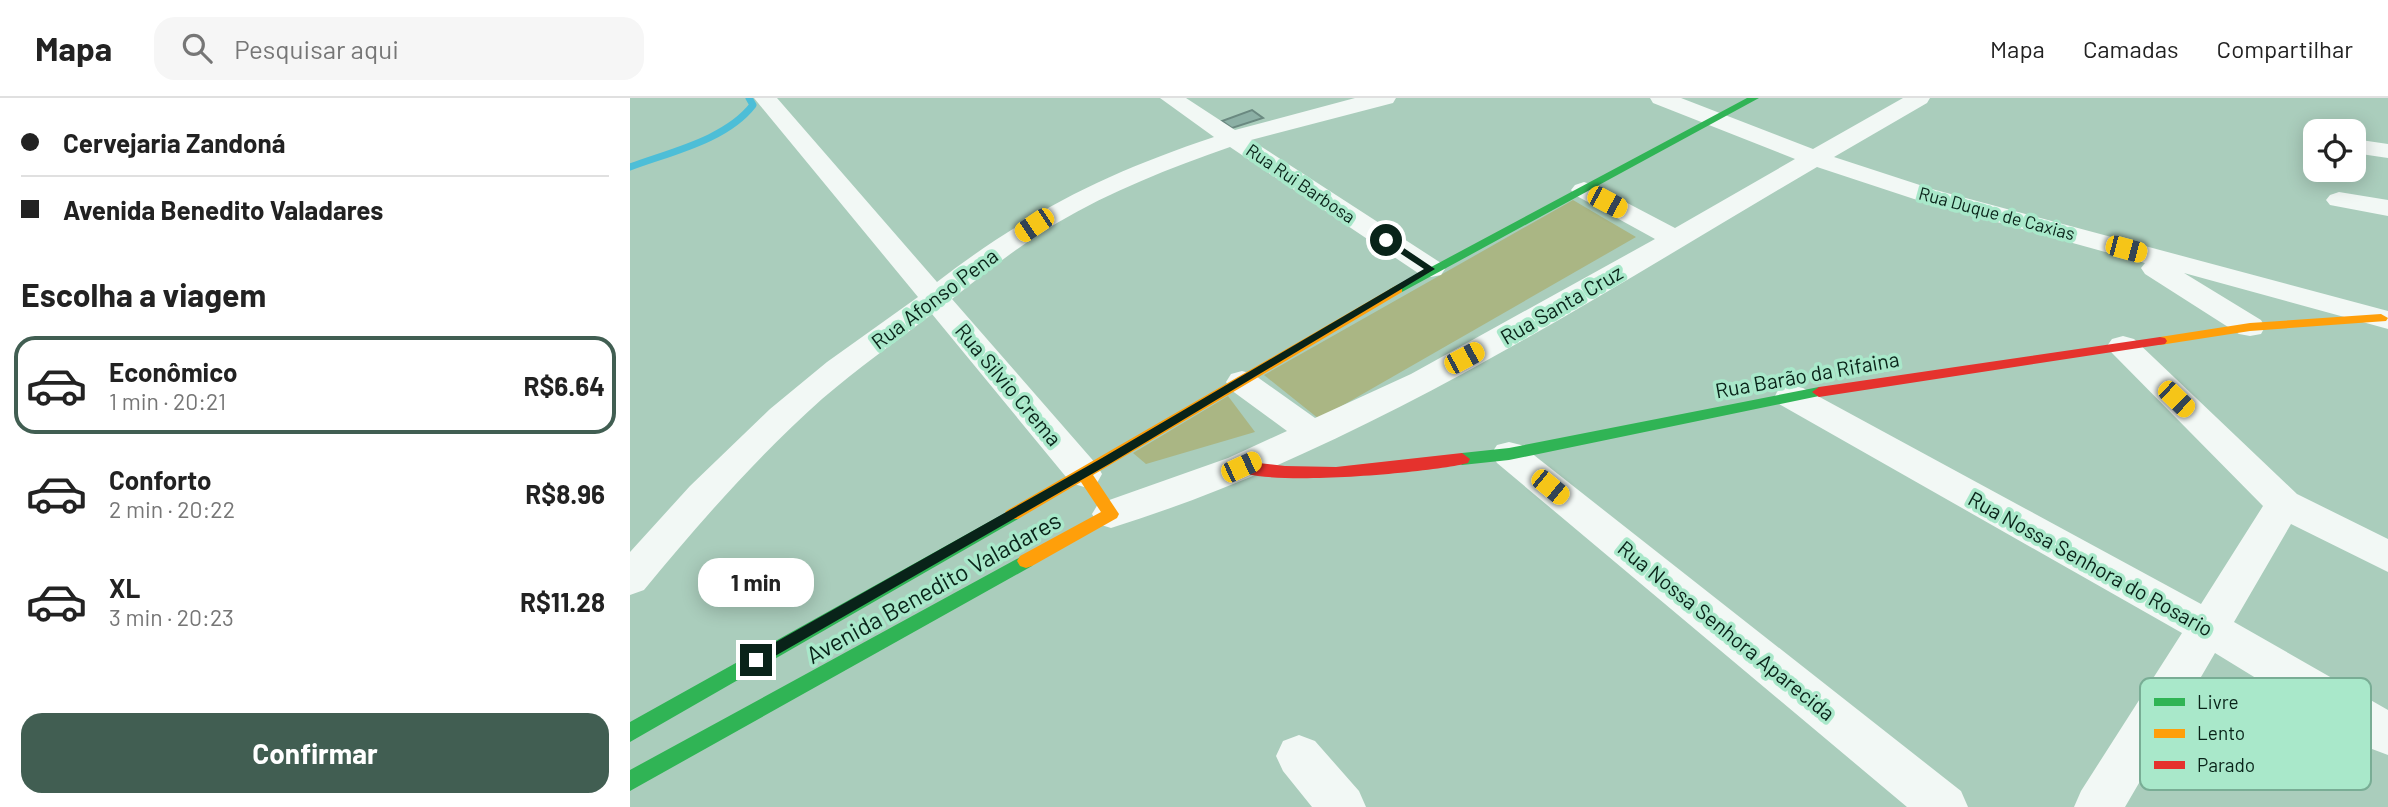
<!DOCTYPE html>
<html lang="pt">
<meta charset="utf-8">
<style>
:root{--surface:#fff;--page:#f6f6f6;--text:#222;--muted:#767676;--line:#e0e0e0;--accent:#415e52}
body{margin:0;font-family:Barlow,sans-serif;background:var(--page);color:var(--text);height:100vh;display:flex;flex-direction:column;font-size:26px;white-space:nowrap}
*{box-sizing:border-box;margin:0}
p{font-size:23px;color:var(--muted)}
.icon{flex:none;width:38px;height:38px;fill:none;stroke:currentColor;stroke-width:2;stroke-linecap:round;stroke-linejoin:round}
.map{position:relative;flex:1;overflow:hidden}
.drawer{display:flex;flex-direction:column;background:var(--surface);width:630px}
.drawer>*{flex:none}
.top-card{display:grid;align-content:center;height:154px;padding:0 21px;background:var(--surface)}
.controls{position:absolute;left:1673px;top:21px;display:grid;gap:14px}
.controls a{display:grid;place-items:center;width:63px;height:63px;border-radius:14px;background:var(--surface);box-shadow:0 4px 18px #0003;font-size:35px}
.end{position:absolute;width:32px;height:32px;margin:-16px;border:9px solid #092319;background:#fff;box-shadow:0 0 0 4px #fff}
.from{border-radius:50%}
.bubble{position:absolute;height:49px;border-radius:21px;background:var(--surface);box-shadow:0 4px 18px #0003;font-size:23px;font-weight:700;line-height:49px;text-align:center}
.car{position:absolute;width:21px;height:42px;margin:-21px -10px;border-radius:9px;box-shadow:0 0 5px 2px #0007;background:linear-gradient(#f5c518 24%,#345 0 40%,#f5c518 0 76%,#345 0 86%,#f5c518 0)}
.top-card b{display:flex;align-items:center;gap:24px;height:66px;font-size:26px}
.top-card b+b{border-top:2px solid var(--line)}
.top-card i{width:18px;height:18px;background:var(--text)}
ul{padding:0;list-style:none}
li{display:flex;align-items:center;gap:21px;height:98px;margin:0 14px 10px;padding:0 7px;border:4px solid transparent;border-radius:21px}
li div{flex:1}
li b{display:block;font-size:26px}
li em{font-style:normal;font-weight:700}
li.active{border-color:var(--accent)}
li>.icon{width:63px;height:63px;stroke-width:1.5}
h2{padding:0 21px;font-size:32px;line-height:84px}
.primary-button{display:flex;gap:14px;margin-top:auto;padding:14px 21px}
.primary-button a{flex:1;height:80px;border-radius:21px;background:var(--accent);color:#fff;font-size:28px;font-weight:700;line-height:80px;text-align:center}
header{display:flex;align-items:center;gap:42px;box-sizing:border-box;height:98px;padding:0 35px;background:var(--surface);border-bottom:2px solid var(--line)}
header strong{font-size:33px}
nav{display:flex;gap:38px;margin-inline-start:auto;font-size:24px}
.search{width:490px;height:63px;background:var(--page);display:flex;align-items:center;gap:18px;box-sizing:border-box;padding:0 24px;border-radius:21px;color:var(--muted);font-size:26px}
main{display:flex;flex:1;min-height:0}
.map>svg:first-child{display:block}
.green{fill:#aab684}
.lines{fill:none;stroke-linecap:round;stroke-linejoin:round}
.stream{stroke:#4dbed7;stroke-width:7}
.building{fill:#8cb0a5;stroke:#6a8980;stroke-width:2}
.street{fill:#f2f8f5;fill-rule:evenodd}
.fast{fill:#30b455;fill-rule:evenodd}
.slow{fill:#ff9f0a;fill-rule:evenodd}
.jam{fill:#e5322d;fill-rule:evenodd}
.route{fill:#092319}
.labels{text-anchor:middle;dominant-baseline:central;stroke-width:7;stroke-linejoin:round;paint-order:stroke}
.far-street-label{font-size:18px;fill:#092319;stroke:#a9e8ca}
.street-label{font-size:21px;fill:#092319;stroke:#a9e8ca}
.near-street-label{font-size:24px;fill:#092319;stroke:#a9e8ca}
.key{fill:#a9e8ca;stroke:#79ad95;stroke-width:2}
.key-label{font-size:19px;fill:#092319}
</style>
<header>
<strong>Mapa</strong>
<div class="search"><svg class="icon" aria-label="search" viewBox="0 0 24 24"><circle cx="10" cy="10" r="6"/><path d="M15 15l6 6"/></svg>Pesquisar aqui</div>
<nav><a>Mapa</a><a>Camadas</a><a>Compartilhar</a></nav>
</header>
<main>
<section class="drawer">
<div class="top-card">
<b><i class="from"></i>Cervejaria Zandoná</b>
<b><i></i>Avenida Benedito Valadares</b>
</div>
<h2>Escolha a viagem</h2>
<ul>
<li class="active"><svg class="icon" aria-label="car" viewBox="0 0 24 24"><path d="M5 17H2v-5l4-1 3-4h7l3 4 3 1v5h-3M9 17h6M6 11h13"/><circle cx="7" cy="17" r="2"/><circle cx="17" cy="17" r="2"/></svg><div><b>Econômico</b><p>1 min · 20:21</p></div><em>R$6.64</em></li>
<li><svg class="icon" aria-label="car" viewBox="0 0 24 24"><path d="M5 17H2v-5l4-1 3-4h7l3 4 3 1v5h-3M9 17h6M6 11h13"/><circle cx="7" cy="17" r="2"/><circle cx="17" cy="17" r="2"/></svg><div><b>Conforto</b><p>2 min · 20:22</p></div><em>R$8.96</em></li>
<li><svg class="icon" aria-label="car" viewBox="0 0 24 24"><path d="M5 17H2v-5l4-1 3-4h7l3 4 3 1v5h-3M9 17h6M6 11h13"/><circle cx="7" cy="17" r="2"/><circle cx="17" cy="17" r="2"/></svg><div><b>XL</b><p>3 min · 20:23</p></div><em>R$11.28</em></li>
</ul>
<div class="primary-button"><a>Confirmar</a></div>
</section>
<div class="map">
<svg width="1758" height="709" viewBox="0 0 1758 709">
<rect width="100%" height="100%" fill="#aacdbc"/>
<path class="green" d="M943 102 1006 139 689 321 634 277Z
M598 298 625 334 516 366 503 355Z"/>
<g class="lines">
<path class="stream" d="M0 69C40 54 96 42 123 7L119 0"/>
</g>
<path class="building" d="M622 12 633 20 602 30 592 23Z"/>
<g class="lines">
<path class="street" d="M124 0H147L307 184C398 114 476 75 584 39L530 0H556L605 32 725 0H766L763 5 621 42 811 165 815 171 811 177 801 179 791 177 600 49C540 70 481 93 427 125 390 147 356 174 322 201L467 367 472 376 467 385 454 389 441 385 302 216C265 244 227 271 192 301 127 359 69 425 14 492L0 497V454L60 388 140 311 197 264 288 199Z
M1020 0H1051L1183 51 1273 0H1300L1297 5 1204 59 1302 91 1758 213V231L1554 175 1631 222 1635 229 1631 236 1620 238 1609 236 1515 176 1511 170 1515 165 1284 101 1187 69C960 202 734 351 481 430L468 426 462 416 468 406 598 360 657 333 601 292 596 284 601 276 612 273 623 276 685 320 781 276 1025 141 945 97 941 92 945 87 954 84 963 87 1045 130 1165 61 1023 5Z
M1724 41 1758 46V60L1724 55Z
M1709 94 1758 102V118L1700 107 1696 102 1700 97Z
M1493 238 1504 241 1667 396 1758 441V474L1661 426 1604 524 1758 612V657L1742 651 1585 555 1495 709H1444L1451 693 1552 535 1149 306 1145 298 1149 290 1161 287 1173 290 1571 506 1633 408 1482 255 1477 248 1482 241Z
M879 344 891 347 1331 693 1338 709H1277L867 365 861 356 867 347Z
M669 637 685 643 729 693 736 709H682L653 673 646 658 653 643Z"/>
<path class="fast" d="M1117 0H1129L772 194H762L760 191Z
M1189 289 1196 294 1194 297 879 362 832 367 824 361 832 355 879 350Z
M382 411 388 413 390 417 388 421 0 644V624Z
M396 456 402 458 405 463 402 468 0 693V672Z"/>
<path class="slow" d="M767 187 772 188V194L463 377 489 416 487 420 402 468 396 470 390 468 387 463 390 458 471 414 451 384 388 421H376L374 417 376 413Z
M1751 216 1758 220 1756 223 1620 233 1530 247 1523 243 1530 239 1620 225Z"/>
<path class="jam" d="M1530 239 1535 240 1537 243 1535 246 1189 299 1182 294 1189 289Z
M832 355 840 361 838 365C807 374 619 392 603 369L611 363 655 368 706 369Z"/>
</g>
<path class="route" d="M753 140H759L805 171 481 365 131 566H121V558L472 360 794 171 753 144Z"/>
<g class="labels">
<g class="far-street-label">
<text transform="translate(671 85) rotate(34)">Rua Rui Barbosa</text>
<text transform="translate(1367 115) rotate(15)">Rua Duque de Caxias</text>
</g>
<g class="street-label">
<text transform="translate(304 200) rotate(-37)">Rua Afonso Pena</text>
<text transform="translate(931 206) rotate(-30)">Rua Santa Cruz</text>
<text transform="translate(1177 276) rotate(-10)">Rua Barão da Rifaina</text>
<text transform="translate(379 286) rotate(50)">Rua Silvio Crema</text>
<text transform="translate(1461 465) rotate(29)">Rua Nossa Senhora do Rosario</text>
<text transform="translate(1097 532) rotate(39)">Rua Nossa Senhora Aparecida</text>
</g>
<g class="near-street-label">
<text transform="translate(303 489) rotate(-29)">Avenida Benedito Valadares</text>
</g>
</g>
<rect x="1510" y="580" width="231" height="112" rx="10" class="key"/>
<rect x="1524" y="600" width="31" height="8" fill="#30b455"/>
<rect x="1524" y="631" width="31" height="9" fill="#ff9f0a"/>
<rect x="1524" y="663" width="31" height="8" fill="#e5322d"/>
<g class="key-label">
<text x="1567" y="611">Livre</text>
<text x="1567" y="642">Lento</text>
<text x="1567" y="674">Parado</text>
</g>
</svg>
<div class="controls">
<a><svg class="icon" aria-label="locate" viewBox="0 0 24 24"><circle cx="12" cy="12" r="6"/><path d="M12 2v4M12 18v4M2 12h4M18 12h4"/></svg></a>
</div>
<i class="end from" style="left:756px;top:142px"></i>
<i class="end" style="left:126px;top:562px"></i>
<div class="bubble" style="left:68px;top:460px;width:116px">1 min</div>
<i class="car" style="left:977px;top:104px;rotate:118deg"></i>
<i class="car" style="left:404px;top:127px;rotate:236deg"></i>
<i class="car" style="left:1496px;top:151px;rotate:105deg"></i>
<i class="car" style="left:834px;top:260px;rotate:62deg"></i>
<i class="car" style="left:1546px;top:301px;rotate:134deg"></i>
<i class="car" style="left:611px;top:369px;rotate:65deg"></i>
<i class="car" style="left:920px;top:389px;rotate:129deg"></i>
</div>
</main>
